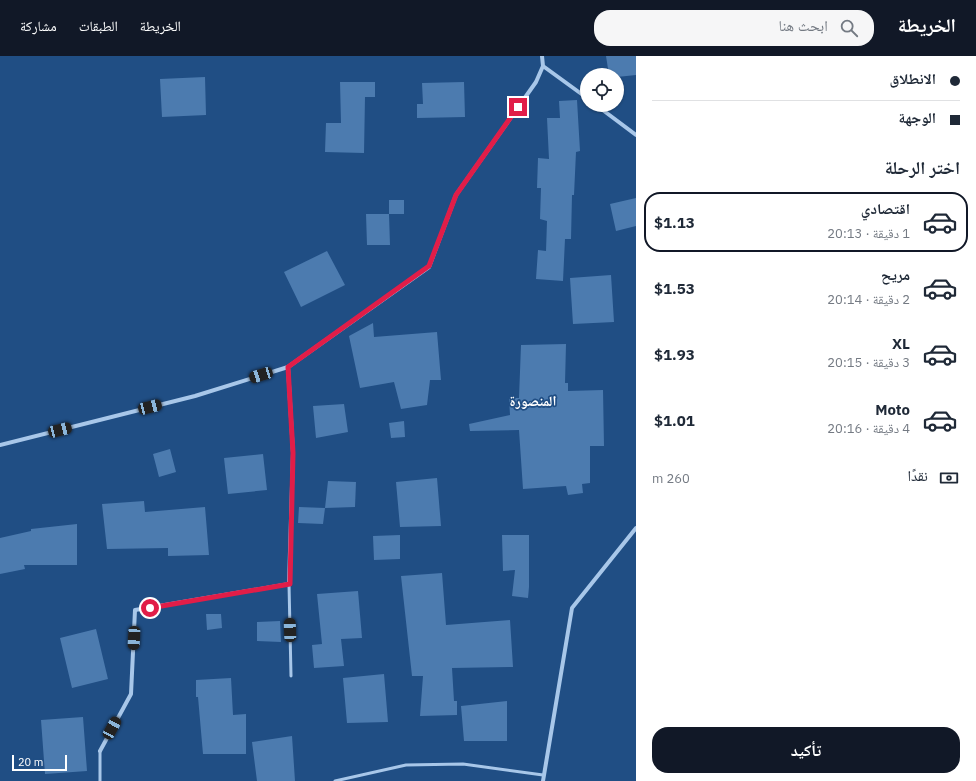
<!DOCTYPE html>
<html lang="ar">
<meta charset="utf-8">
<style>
:root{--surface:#fff;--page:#f6f6f7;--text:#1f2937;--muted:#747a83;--line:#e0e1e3;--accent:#111827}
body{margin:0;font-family:"IBM Plex Sans","Noto Naskh Arabic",sans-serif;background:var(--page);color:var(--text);direction:rtl;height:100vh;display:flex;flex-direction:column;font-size:15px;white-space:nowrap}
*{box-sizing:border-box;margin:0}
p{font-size:13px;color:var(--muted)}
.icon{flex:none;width:22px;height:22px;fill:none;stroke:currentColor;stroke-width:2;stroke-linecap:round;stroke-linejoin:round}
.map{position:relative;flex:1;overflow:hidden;direction:ltr}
.sheet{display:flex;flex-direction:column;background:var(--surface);width:340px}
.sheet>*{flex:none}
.banner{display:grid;align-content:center;height:88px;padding:0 16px;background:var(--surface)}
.tools{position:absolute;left:580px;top:12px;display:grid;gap:8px}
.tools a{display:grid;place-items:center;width:44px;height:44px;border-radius:50%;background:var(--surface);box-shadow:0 1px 3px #0004;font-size:20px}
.scale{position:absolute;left:12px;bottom:10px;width:55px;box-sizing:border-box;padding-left:4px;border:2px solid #fff;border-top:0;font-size:11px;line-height:14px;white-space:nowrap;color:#fff;-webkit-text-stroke:3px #204e84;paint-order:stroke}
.end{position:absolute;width:18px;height:18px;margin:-9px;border:5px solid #e11d48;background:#fff;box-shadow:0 0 0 2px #fff}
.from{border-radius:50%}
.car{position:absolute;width:12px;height:24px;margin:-12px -6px;border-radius:5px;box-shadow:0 0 3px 1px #0007;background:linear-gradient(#222 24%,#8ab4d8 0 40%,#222 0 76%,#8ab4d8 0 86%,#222 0)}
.banner b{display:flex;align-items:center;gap:14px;height:38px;font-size:15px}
.banner b+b{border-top:1px solid var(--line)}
.banner i{width:10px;height:10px;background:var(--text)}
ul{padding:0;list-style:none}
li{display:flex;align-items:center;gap:12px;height:60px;margin:0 8px 6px;padding:0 8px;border:2px solid transparent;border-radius:16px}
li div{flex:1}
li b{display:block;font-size:15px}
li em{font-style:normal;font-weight:700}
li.active{border-color:var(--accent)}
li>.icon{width:36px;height:36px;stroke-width:1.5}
h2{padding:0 16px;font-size:18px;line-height:48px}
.pay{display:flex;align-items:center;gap:10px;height:44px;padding:0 16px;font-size:15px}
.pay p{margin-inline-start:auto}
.primary-button{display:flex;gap:8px;margin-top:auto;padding:8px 16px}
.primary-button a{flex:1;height:46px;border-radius:16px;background:var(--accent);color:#fff;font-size:16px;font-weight:700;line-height:46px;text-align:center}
header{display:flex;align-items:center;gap:24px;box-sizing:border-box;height:56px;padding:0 20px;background:var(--accent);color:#fff}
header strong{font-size:19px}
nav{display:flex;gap:22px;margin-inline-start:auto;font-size:14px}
.search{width:280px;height:36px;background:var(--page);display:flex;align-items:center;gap:10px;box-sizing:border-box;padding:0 14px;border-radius:16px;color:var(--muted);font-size:15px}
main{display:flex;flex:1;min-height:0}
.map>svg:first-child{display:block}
.building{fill:#4c7baf}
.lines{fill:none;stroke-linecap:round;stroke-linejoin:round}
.service{stroke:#a8c7e9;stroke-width:3}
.minor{stroke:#a8c7e9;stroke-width:4}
.route{stroke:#e11d48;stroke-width:5}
.labels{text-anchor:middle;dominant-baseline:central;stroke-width:3.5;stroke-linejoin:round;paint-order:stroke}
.quarter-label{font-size:14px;font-weight:bold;fill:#fff;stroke:#204e84}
</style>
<header>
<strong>الخريطة</strong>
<div class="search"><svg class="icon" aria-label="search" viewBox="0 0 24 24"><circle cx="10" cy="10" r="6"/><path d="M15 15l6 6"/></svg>ابحث هنا</div>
<nav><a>الخريطة</a><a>الطبقات</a><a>مشاركة</a></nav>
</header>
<main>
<section class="sheet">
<div class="banner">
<b><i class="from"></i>الانطلاق</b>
<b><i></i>الوجهة</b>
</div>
<h2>اختر الرحلة</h2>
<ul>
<li class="active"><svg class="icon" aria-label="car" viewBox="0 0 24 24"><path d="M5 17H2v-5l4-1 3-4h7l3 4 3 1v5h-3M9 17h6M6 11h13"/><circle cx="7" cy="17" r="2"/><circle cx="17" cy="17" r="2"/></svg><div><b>اقتصادي</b><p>1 دقيقة · 20:13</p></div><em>$1.13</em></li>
<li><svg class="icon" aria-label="car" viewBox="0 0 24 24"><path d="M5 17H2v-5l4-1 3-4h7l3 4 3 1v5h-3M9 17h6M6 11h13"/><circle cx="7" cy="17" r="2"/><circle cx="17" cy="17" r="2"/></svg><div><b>مريح</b><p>2 دقيقة · 20:14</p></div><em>$1.53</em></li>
<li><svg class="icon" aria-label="car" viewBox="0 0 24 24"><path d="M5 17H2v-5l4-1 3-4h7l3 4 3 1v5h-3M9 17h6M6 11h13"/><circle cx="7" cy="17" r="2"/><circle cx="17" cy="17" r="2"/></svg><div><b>XL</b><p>3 دقيقة · 20:15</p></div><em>$1.93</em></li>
<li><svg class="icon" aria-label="car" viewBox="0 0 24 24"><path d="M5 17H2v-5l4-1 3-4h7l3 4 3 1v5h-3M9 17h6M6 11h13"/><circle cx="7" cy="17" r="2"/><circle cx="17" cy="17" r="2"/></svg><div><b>Moto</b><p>4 دقيقة · 20:16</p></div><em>$1.01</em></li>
</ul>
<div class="pay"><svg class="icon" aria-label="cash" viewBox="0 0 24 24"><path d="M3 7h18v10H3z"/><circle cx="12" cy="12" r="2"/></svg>نقدًا<p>260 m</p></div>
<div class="primary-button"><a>تأكيد</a></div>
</section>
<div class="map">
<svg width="636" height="725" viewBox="0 0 636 725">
<rect width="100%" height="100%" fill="#204e84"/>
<path class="building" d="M606 0H636V19L617 21V19H609Z
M205 21 206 59 162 61 160 23Z
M340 26H375V41H365L364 97 325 96 326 67H341Z
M464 26 465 61 417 62V48H423L422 27Z
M577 44 580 95 576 96 574 139H572L571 183H565L563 225 536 223 538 194 546 195 547 165 540 163 541 132H537L538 102 549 103 547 62H560L559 45Z
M636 142V170L616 175 610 148Z
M389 144H404V158H389Z
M366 158H389L390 189H367Z
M327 195 345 229 301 251 284 216Z
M611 219 614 266 573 268 570 222Z
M373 267 374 281 437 276 441 324H430L427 349 401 353 394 326 360 332 349 280Z
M566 288 565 327H568V335L603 334 604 390H590V427L582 428 583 437 568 439 566 430 523 433 519 374 470 375 469 368 510 359 509 342H519L521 289Z
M344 348 348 376 316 382 313 350Z
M404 365 405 381 391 382 389 367Z
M170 393 176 416 159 421 153 398Z
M263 398 267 434 228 438 224 402Z
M437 422 441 470 400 471 396 426Z
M328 425 356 426 355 451 325 452Z
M144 445 145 456 205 451 209 499 168 500V492L107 493 102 448Z
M299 451 325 452 323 468 298 467Z
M77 468V509H24L25 513 0 518V482L31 475V473Z
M400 479V503L374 504 373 480Z
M502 479H529V531L528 542 512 540 515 514 503 515Z
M442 517 446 569 510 564 513 611 452 612 454 645H457V659L420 660 423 620H412L401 520Z
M358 535 362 582 341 583 344 610 314 612 312 589 322 588 317 538Z
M206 558H221L222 572 207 574Z
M280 565 281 586 257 585V566Z
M96 573 108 623 72 632 60 582Z
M384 618 388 666 347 667 343 622Z
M231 622 233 659 246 658V698H203L198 641H196V624Z
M507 645V685H464L461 650Z
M83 661 87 715 45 718 41 664Z
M292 680 295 725H257L252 686Z"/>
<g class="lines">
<path class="service" d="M289 528 291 620
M100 695V725
M335 725 406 709 463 708 543 719"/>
<path class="minor" d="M543 10 587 42
M596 49 636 79
M0 389 195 340 288 311 429 211 456 139 536 26 543 10 542 0
M100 695 131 638 135 554 289 528 293 397 288 311
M543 725 572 552 636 472"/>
</g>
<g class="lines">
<path class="route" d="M150 552 290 528 293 397 288 311 429 210 456 139 518 51"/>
</g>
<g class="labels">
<g class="quarter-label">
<text x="533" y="345">المنصورة</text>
</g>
</g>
</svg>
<div class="tools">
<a><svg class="icon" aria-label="locate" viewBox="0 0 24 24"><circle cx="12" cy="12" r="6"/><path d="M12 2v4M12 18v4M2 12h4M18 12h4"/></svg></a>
</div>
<div class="scale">20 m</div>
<i class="end from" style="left:150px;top:552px"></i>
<i class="end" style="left:518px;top:51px"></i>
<i class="car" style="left:261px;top:319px;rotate:253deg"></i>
<i class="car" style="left:150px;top:351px;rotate:76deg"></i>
<i class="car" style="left:60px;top:374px;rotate:76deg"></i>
<i class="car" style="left:290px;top:574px;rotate:358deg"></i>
<i class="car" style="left:134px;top:582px;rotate:183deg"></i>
<i class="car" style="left:112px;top:672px;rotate:29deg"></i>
</div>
</main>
